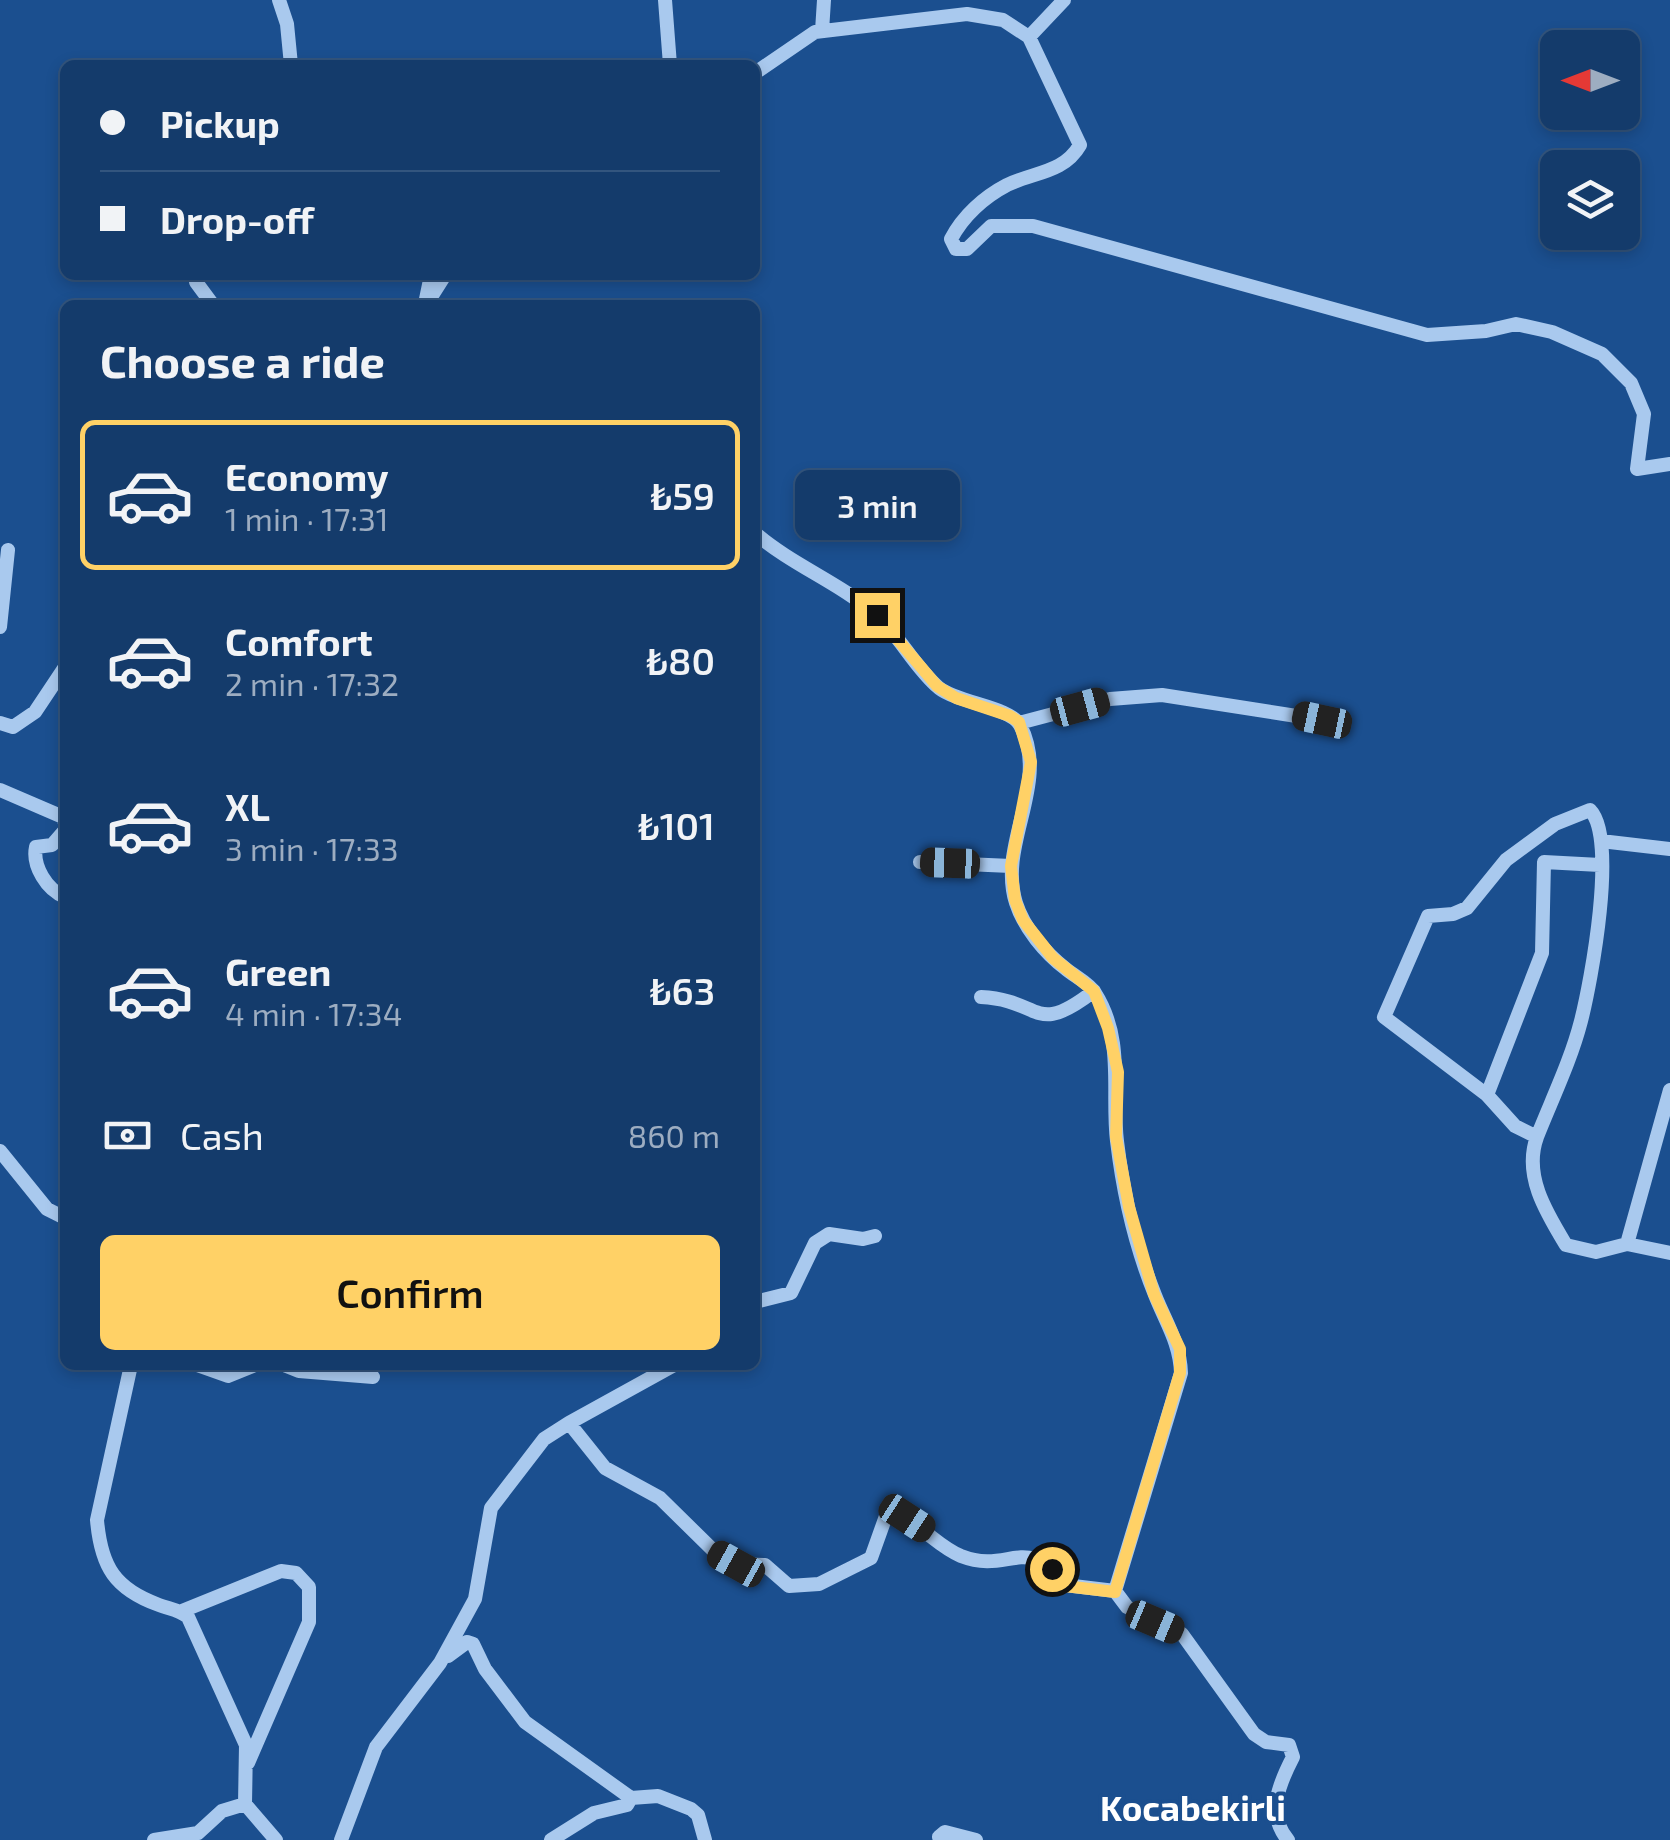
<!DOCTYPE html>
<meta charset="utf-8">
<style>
:root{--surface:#143b6b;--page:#214673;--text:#f1f3f6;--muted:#9dadc1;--line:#33557e;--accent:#ffd166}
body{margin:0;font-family:"Exo 2",sans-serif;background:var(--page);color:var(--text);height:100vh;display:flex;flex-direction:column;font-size:38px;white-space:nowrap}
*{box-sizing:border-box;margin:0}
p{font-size:32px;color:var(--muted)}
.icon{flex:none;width:55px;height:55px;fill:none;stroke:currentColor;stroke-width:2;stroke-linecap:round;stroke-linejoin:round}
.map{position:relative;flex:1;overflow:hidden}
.panel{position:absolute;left:60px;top:300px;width:700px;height:1070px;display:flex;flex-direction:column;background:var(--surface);border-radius:15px;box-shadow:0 5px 15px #0003,0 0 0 2px var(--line)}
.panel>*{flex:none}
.top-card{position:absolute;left:60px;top:60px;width:700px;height:220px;border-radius:15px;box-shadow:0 5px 15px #0003,0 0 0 2px var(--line);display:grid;align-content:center;height:220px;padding:0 40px;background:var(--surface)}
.needle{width:65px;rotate:270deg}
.tools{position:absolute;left:1540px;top:30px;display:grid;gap:20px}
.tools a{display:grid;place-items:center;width:100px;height:100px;border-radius:15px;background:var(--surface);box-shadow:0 5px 15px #0003,0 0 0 2px var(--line);font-size:50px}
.end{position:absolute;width:45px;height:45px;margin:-22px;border:12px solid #ffd166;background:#111;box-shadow:0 0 0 5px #111}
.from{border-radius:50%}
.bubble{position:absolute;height:70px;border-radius:15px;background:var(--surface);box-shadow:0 5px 15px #0003,0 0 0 2px var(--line);font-size:32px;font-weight:600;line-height:70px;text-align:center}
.car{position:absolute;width:30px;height:60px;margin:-30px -15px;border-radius:12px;box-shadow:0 0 8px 2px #0007;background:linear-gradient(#222 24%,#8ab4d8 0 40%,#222 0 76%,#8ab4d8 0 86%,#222 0)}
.top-card b{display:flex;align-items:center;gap:35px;height:95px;font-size:38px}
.top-card b+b{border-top:2px solid var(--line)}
.top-card i{width:25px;height:25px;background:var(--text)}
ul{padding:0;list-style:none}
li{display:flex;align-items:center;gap:30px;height:150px;margin:0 20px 15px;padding:0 20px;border:5px solid transparent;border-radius:15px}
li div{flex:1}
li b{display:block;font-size:38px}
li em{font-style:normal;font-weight:600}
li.current{border-color:var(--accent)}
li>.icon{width:90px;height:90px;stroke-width:1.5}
h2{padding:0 40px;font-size:45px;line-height:120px}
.pay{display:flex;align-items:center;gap:25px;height:110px;padding:0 40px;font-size:38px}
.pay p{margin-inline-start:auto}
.action{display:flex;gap:20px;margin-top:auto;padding:20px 40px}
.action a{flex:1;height:115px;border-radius:15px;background:var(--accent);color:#111;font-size:40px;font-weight:600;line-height:115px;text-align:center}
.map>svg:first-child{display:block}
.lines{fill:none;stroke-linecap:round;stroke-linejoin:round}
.minor{stroke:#a9c9ee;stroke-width:14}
.route{stroke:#ffd166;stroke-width:12}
.labels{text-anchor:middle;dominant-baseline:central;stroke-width:8;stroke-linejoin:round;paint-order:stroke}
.neighbourhood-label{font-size:35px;font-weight:bold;fill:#fff;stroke:#1b4f8f}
</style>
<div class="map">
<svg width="1670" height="1840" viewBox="0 0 1670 1840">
<rect width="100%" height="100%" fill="#1b4f8f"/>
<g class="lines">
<path class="minor" d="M279 0 287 24 291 65
M665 0 670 65
M822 31 824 0
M1029 37 1064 0
M755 73 815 32 967 14 1003 20 1029 37 1080 145C1064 173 1034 172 1007 185 984 197 963 216 951 239L956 249H967L991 226H1033L1427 335 1486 331 1516 324 1552 332 1602 354 1631 383 1644 414 1637 469 1670 464
M196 282 213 305
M425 304 431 275
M426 305 445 275
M755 533C792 565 838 582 874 613 899 634 914 667 939 688 958 703 1010 707 1020 725 1051 784 997 843 1016 903 1024 928 1045 953 1066 969 1074 976 1089 983 1095 993 1125 1040 1111 1092 1117 1141 1123 1192 1136 1248 1155 1295 1166 1323 1180 1343 1181 1373L1115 1591 1127 1607 1182 1634 1254 1734 1266 1742 1289 1745 1293 1757C1279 1784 1266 1814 1288 1840
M0 627 8 550
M0 723 13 727 35 712 65 667
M1019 723 1110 699 1162 695 1322 720
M0 790 63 817 65 823
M65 830 52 845 36 847C32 866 47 890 65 897
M1601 841 1670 849
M920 862 1011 866
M981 997C1043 1000 1033 1038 1094 991
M1487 1095 1542 953 1544 862 1600 865
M1537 1137C1552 1099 1571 1060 1581 1021 1591 982 1618 838 1590 810L1555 824 1506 860 1467 908 1453 914 1428 916 1384 1017 1487 1095 1515 1126 1537 1137C1523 1175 1546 1212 1566 1245L1596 1252 1627 1244 1670 1253
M0 1151 47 1209 65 1218
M1627 1244 1670 1090
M755 1302 791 1293 815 1243 829 1234 863 1239 875 1236
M131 1365 97 1520C101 1567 115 1589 159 1605 170 1609 180 1610 188 1617L246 1745 245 1804 276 1840
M197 1365 228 1376 255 1365
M284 1365 299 1371 373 1377
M569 1423 674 1365
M182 1611 281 1571 296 1573 309 1587V1622L248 1763
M448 1656 467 1642 473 1644 485 1669 525 1722 631 1798 658 1796 691 1809 698 1815 705 1840
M939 1837 945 1832 976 1840
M154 1840 198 1833 222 1811 245 1804
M341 1840 376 1747 440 1663 475 1599 491 1508 544 1439 569 1423 605 1468 660 1498 717 1554 735 1564 765 1565 789 1586 819 1584 871 1558 886 1516C920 1518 932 1544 961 1556 1010 1575 1025 1532 1065 1585L1115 1591
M551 1840 594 1813 627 1805 631 1798"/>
</g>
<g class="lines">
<path class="route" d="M877 615 937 686 956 698 1010 716 1019 722 1031 762 1011 866 1015 900 1023 920 1053 958 1094 991 1108 1028 1118 1072 1116 1137 1129 1207 1154 1294 1180 1349V1373L1115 1592 1065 1586 1052 1569"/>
</g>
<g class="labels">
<g class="neighbourhood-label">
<text x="1193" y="1807">Kocabekirli</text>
</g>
</g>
</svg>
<div class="tools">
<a><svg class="needle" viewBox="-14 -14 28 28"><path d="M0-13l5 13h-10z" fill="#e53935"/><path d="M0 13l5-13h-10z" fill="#9dadc1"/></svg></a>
<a><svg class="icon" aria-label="layers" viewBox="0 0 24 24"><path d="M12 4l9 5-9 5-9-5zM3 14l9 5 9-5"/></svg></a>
</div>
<i class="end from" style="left:1052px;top:1569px"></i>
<i class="end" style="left:877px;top:615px"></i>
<div class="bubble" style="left:795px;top:470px;width:165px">3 min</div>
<i class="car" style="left:1080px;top:707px;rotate:75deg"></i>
<i class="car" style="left:1322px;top:720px;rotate:282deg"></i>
<i class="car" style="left:950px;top:863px;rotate:272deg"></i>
<i class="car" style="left:907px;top:1518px;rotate:123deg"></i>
<i class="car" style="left:736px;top:1564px;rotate:299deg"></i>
<i class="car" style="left:1155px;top:1622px;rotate:113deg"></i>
<div class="top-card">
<b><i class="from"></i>Pickup</b>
<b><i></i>Drop-off</b>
</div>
<section class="panel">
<h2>Choose a ride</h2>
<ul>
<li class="current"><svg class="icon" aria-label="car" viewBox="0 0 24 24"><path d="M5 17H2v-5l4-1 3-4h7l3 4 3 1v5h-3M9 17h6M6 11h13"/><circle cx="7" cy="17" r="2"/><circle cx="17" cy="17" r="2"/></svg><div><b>Economy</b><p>1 min · 17:31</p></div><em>₺59</em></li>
<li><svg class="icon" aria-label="car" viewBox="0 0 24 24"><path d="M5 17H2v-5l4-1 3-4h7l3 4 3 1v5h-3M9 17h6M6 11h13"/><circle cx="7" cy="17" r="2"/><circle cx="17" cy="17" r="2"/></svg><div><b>Comfort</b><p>2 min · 17:32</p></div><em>₺80</em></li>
<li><svg class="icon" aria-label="car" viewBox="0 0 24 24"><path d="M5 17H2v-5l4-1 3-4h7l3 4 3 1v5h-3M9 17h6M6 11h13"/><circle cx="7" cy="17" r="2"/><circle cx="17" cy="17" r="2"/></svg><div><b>XL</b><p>3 min · 17:33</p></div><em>₺101</em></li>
<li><svg class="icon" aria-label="car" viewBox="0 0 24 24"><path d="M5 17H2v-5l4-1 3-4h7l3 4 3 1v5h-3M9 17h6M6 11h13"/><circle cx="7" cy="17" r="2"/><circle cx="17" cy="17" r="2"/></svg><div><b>Green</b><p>4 min · 17:34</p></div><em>₺63</em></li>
</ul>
<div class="pay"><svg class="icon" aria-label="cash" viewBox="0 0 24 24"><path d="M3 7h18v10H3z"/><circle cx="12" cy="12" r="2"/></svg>Cash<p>860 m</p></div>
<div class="action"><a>Confirm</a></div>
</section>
</div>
